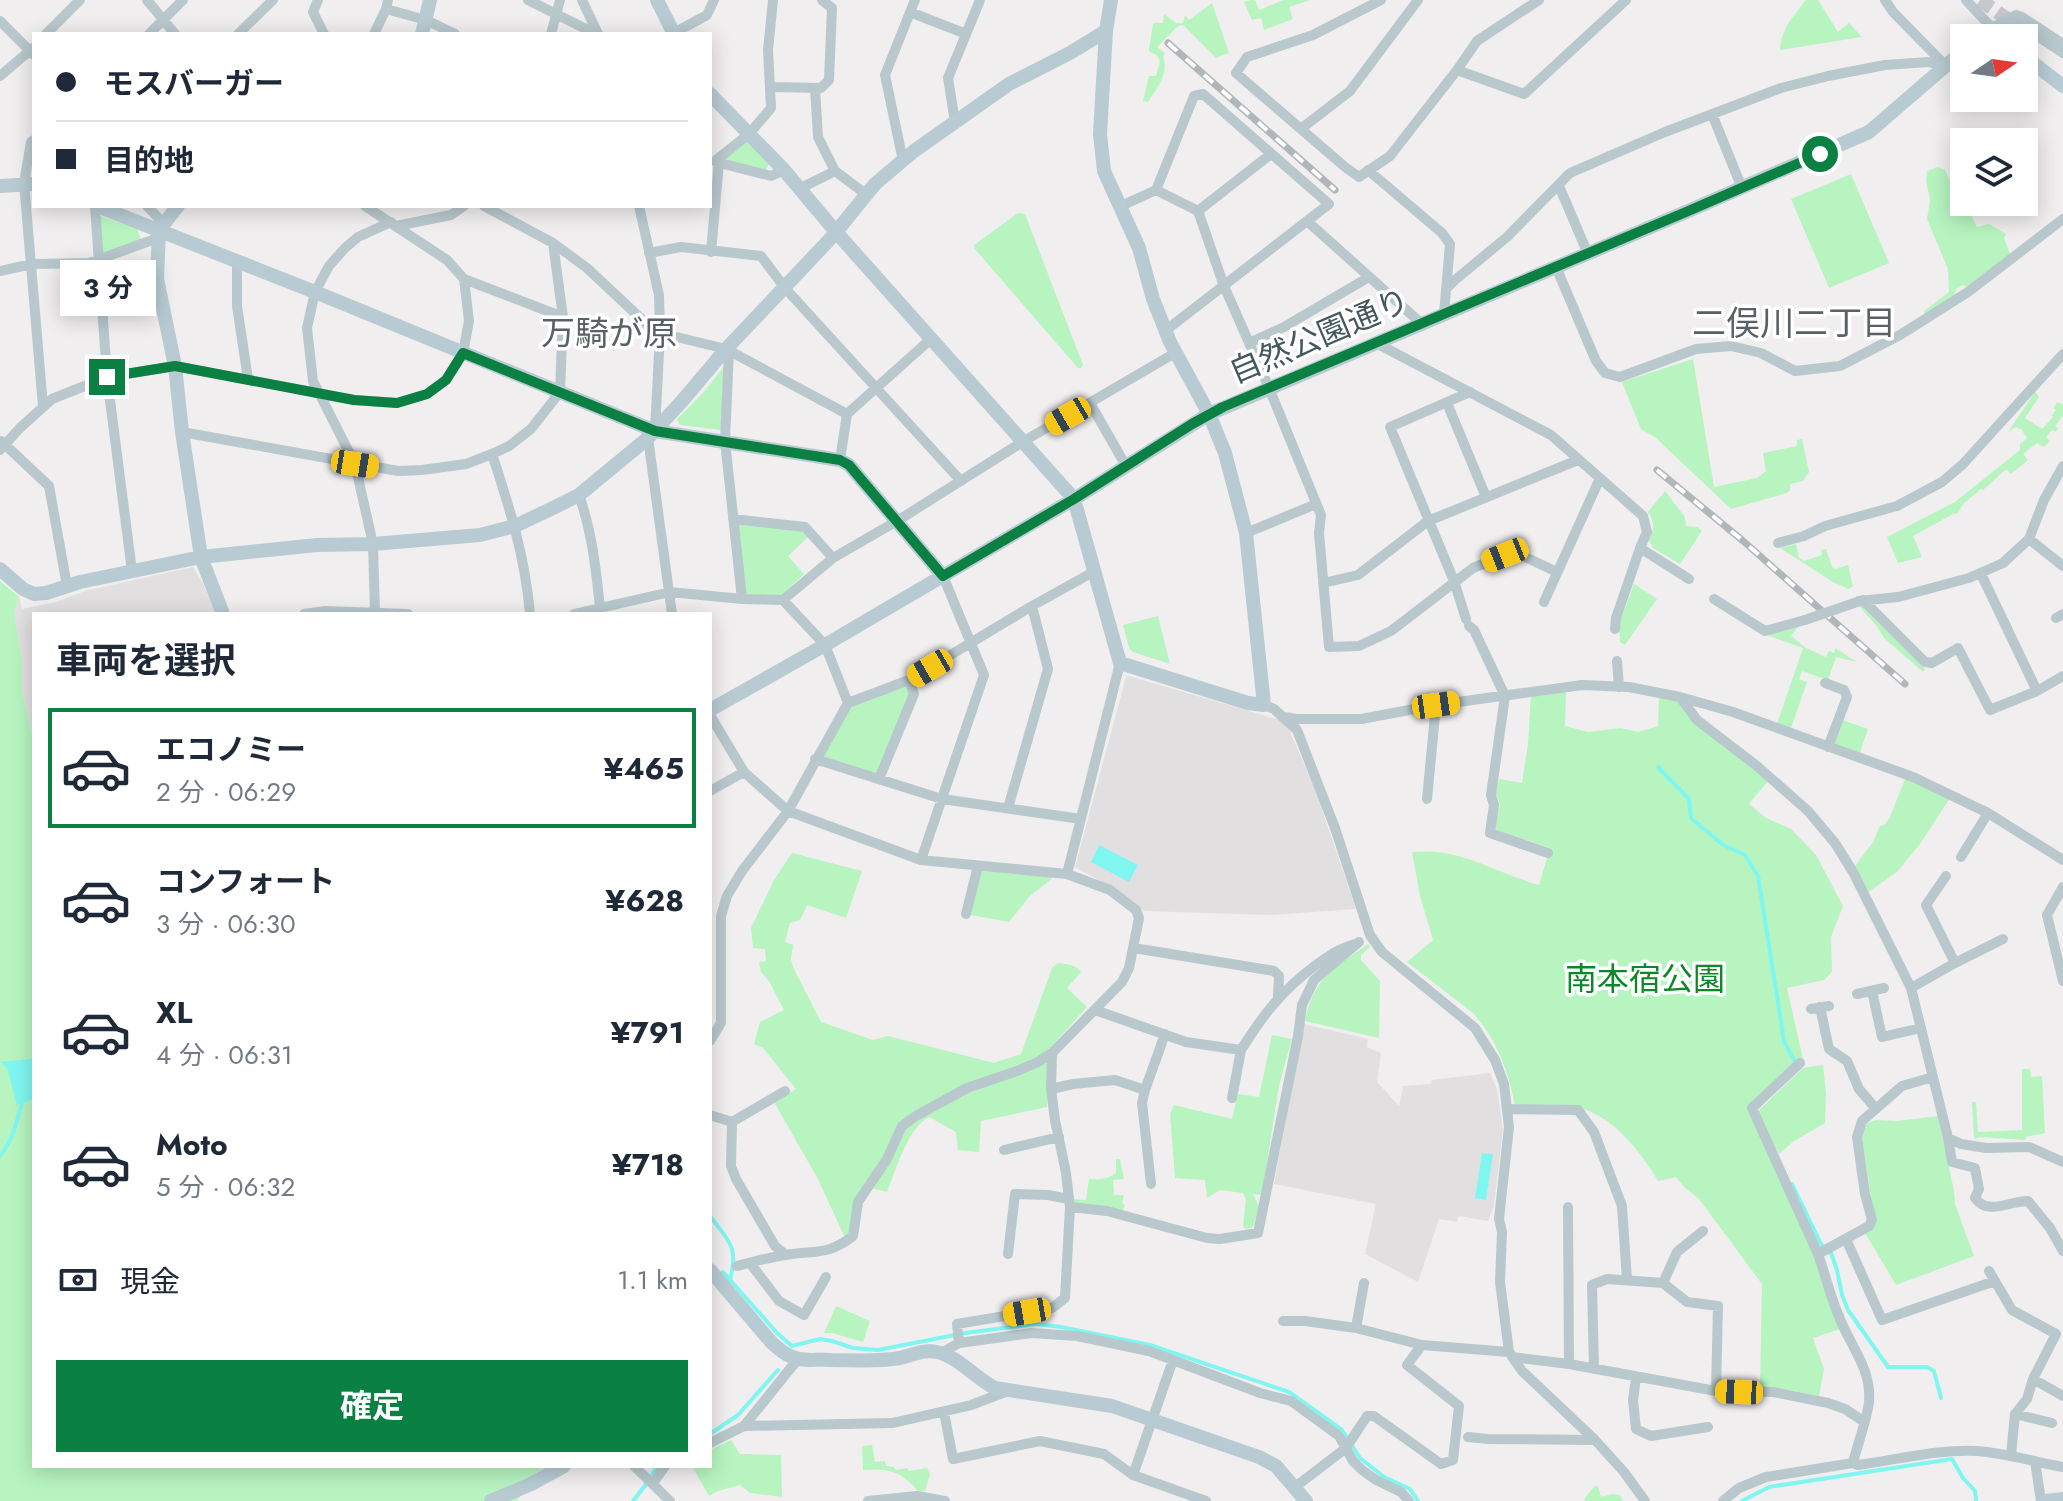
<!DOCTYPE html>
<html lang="ja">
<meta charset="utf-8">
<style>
:root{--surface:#fff;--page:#f2f2f3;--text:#1f2937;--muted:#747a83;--line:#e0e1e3;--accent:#0b8043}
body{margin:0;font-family:Jost,"Noto Sans JP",sans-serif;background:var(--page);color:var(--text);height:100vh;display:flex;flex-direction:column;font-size:30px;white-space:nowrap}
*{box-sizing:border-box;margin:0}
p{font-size:26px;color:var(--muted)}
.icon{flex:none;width:44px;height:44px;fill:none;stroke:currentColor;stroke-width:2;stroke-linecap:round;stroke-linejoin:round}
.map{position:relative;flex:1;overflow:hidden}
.details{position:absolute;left:32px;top:612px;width:680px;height:856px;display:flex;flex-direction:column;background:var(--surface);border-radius:0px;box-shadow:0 4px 20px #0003}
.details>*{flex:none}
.guide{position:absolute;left:32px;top:32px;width:680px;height:176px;border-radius:0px;box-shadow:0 4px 20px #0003;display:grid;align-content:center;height:176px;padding:0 24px;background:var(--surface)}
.needle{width:52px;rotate:77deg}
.controls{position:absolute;left:1950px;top:24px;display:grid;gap:16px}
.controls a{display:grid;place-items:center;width:88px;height:88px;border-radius:0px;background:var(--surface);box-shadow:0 4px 20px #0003;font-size:40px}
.end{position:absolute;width:36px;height:36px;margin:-18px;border:10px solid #0b8043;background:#fff;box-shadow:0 0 0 4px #fff}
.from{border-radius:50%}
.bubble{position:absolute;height:56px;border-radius:0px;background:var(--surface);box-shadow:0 4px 20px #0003;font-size:26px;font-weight:700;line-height:56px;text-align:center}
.car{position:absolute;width:24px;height:48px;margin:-24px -12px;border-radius:10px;box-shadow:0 0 6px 2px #0007;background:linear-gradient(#f5c518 24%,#345 0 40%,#f5c518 0 76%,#345 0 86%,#f5c518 0)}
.guide b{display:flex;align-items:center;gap:28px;height:76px;font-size:30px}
.guide b+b{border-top:2px solid var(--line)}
.guide i{width:20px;height:20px;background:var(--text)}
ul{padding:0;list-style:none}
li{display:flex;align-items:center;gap:24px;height:120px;margin:0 16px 12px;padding:0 8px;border:4px solid transparent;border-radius:0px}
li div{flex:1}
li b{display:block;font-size:30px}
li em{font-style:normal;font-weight:700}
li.on{border-color:var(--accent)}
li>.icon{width:72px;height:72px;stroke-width:1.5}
h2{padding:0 24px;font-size:36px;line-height:96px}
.pay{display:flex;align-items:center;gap:20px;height:88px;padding:0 24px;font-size:30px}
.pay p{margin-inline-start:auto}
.action{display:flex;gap:16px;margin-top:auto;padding:16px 24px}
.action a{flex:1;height:92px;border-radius:0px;background:var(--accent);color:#fff;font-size:32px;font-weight:700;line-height:92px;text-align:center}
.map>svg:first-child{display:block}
.education{fill:#e2dfe1}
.green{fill:#b7f4c0}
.water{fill:#80f6f1}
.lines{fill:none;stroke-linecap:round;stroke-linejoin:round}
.stream{stroke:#80f6f1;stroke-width:4}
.secondary-tunnel{stroke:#c6c8cb;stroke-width:14;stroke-dasharray:14 7;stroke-linecap:butt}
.street{stroke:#b8c8cd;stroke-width:10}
.secondary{stroke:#b8cbd3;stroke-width:14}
.rail-casing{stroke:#b0b6ba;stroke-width:7}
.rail{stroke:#fff;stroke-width:4;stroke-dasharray:12;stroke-linecap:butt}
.street-bridge{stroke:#b8c8cd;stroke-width:10}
.route{stroke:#0b8043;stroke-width:10}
.labels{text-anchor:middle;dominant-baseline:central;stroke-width:7;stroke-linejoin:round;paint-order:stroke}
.street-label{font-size:32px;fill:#44585e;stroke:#fff}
.park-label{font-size:32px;fill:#0c882b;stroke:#fff}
.neighbourhood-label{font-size:34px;fill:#5a6164;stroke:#fff}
</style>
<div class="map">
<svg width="2063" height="1501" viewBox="0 0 2063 1501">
<rect width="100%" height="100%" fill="#f1eeef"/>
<path class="education" d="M193 567 203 584 216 614H34V741L22 693V661L14 612 19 597 22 609 56 602 85 591Z
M1129 676 1280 720 1287 725 1315 789 1356 909 1270 915 1144 911 1111 887 1075 867 1126 677Z
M1304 1024 1368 1039 1367 1047 1381 1053 1377 1082 1399 1106 1403 1086 1431 1084 1432 1080 1490 1073 1497 1089 1503 1129 1494 1205 1488 1221 1459 1216 1457 1222 1439 1219 1418 1282 1365 1254 1376 1204 1274 1184Z"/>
<path class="green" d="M1251 0H1255L1259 10 1283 0H1310L1289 7 1293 19 1264 30 1261 18 1252 20 1244 2Z
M1806 0H1818L1838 32 1849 23 1862 37 1780 50C1782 27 1792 18 1806 0Z
M1212 3 1229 53 1216 58 1183 25 1178 26 1157 47 1165 53 1163 57C1170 72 1156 89 1148 102L1143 101 1149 76H1156L1160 62 1157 55 1150 52 1149 49 1153 23H1163L1164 14 1176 23H1183L1185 15 1189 20Z
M749 139 770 162 766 170 722 159Z
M1938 167 1945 170 1953 189 1958 188 1960 198 1964 197V202H1969L1968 209 1977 227 1989 224 2006 234 2004 238 2010 254 1967 287 1963 285 1956 289 1954 296 1925 314 1924 311 1949 292 1948 269 1927 219 1930 200 1926 181 1927 171Z
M1851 174 1889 263 1829 288 1791 199Z
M1018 213 1025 214 1083 365 1081 368H1078L974 248V245Z
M101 216 137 229 141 240 101 255 98 218Z
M1693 359 1714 487 1757 478 1766 471 1763 453 1797 446V440L1802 439 1809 472 1803 481 1790 484V490L1787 493 1731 509 1656 438 1641 429 1622 382Z
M725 365 721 430 680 425 677 419 703 393Z
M2035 392 2039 397 2025 418 2042 429 2053 417 2052 415 2056 410 2053 408 2058 402 2061 404 2063 403V416L2055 426 2058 428 2056 432 2052 430 2046 437 2050 441 2044 447 2037 443 2023 454 2028 460 2011 474 2006 469 1983 490 1981 489 1963 504 1958 513 1953 514 1913 536 1922 557 1898 563 1887 537 1955 502 2020 450V444L2027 438 2021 429 2016 427 2008 432Z
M1665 491 1685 517 1686 526 1697 527 1702 531 1680 564 1653 548 1649 540C1654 530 1655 521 1648 512Z
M738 524 803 530 809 536 788 556 804 574 781 596 746 595Z
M1796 544 1799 558 1804 561 1822 555 1821 550 1826 549 1832 567 1835 569 1848 565 1853 586 1849 589 1833 582 1780 548Z
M0 581 19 597 14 612 22 661V693L34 741V1466H547L520 1483V1496L517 1501H0Z
M1634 584 1657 599 1625 645 1620 642 1619 624Z
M1861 603 1925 669 1923 672 1884 638 1876 625 1857 604Z
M1158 616 1170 664 1133 652 1129 648 1123 625Z
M1800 624 1791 636 1806 648 1826 657 1829 651 1834 653 1835 648 1857 662 1836 657 1828 680 1802 671 1799 679 1807 682 1791 728 1777 724 1803 648 1767 635Z
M907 685 910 695 877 775 821 757 851 707Z
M1566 691 1565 726 1588 732 1620 728 1638 732 1658 726 1659 696 1679 701 1768 781 1749 804 1766 818 1791 829 1816 855 1843 906 1831 937 1832 972 1824 980 1787 988 1803 1059 1748 1110 1812 1250 1840 1329 1813 1338 1824 1369 1819 1396 1789 1390H1760L1762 1284 1699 1199 1684 1187 1676 1177 1658 1181C1642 1153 1612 1115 1579 1108L1515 1106C1509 1072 1496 1038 1473 1013L1407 962 1433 940 1420 896 1412 852C1420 852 1429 851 1437 852 1473 856 1505 876 1539 885L1550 848 1497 830 1495 824 1500 805 1496 793 1499 779 1522 783 1528 744 1531 694Z
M1842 720 1868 729 1859 755 1833 746Z
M1906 777 1950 798 1920 844 1897 872 1867 893 1853 869 1873 842 1880 826 1884 825 1889 819Z
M792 853 862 871 846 918 807 905 800 920 790 923 785 942 793 945 791 959 793 967 821 1022 873 1040 888 1036 994 1063 1021 1054 1052 968 1058 963C1067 964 1075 964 1081 972L1067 988 1087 1007 1048 1050 1047 1107 981 1121 979 1152 958 1150 956 1132 929 1117C908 1127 896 1170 887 1192L864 1186 852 1231 845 1238 818 1179 774 1102 796 1089 763 1048 754 1044 760 1022 784 1010 769 981 761 972 759 962 766 961 765 949 753 948 751 928 774 880Z
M986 869 1054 877 1030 896 1009 922 971 915 979 872Z
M1368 944 1370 947 1361 955V960L1380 981 1379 1038 1305 1021C1314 977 1334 968 1368 944Z
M1272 1035 1292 1039 1279 1085 1262 1195 1253 1194 1259 1206 1253 1227 1246 1229 1243 1226 1246 1199 1243 1193 1220 1190 1207 1198 1205 1180 1175 1178 1170 1114 1174 1105 1232 1119 1238 1094 1259 1097Z
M1823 1065 1826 1093 1825 1123 1794 1141 1779 1154 1759 1116V1110L1803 1068Z
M2022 1069H2030L2031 1077 2042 1076 2045 1133 2026 1137 2025 1140 1980 1137 1974 1139 1972 1102H1976L1978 1132 2022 1130Z
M1938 1116 1954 1191 1955 1204 1974 1256 1896 1285 1865 1233 1871 1197 1862 1137 1867 1123 1877 1120 1897 1121Z
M1116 1159H1120L1124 1179 1113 1180 1114 1195H1124L1122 1203 1125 1205 1122 1212 1072 1205V1199L1086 1200 1089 1179C1099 1180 1109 1179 1116 1173Z
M836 1306 870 1321 863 1342 832 1333H824Z
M731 1440 740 1454 781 1455 782 1497 750 1493 740 1485 718 1491 709 1496 692 1466H710V1450Z
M872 1445 875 1462 885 1461 886 1466 894 1467 896 1470 907 1468 909 1471 927 1468 930 1474 925 1491H918C901 1471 888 1468 863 1470L862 1446Z
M1595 1486H1598L1601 1497 1612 1494 1620 1495 1623 1501H1586L1584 1499Z"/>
<path class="water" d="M1099 845 1138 865 1129 882 1091 862Z
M34 1057V1099L17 1105 7 1068 0 1062 30 1059Z
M1482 1153 1493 1154 1486 1200 1475 1198Z"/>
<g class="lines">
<path class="stream" d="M1658 767 1689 799 1691 818 1723 845 1745 855 1758 876 1784 1041 1797 1066
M0 1156C13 1140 17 1121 22 1102
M1792 1184 1821 1244 1831 1253 1837 1270 1842 1295 1848 1310 1888 1367H1927L1934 1371 1941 1398
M710 1216C729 1242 739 1246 730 1280
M719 1274 723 1272 777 1333 792 1346 820 1339 832 1341 853 1348 878 1350 965 1333 1036 1324 1061 1327 1150 1345 1289 1392 1342 1430 1360 1458 1384 1477 1410 1489 1418 1501
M710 1434 738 1415 778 1370
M633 1501 647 1483 657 1466
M1742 1501 1769 1487 1952 1459 1963 1478 1975 1491 1976 1500"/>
<path class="secondary-tunnel" d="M1980 0 2019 27"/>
<path class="street" d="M147 0 175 34
M318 0 313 12 324 34
M528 0 596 34
M582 0 598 34
M1381 0 1313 35 1247 57 1236 73 1345 167 1359 177 1390 156 1457 70 1477 41 1539 0
M1885 0 1893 12 1944 64
M1966 0 1992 28 2016 15 2022 17 2063 44
M386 9 426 20 455 34
M910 12 966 34
M2012 19 2063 53
M0 21 34 55
M46 34 80 0
M149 34 183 0
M238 34 273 0
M374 34 386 9 388 0
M551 34 560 0
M672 34 707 15 714 0
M1457 70 1524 94 1626 0
M0 76 33 48
M770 87 821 88 829 80 832 8 822 0
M815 88 818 137 835 171
M1712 114 1742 188
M955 122 948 78 980 0
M1302 128 1350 91 1418 0
M34 140 31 142 24 183 43 406
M715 161 749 134 771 108 768 50 773 0
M903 161 885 75 915 0
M716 162 771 176 784 170
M1368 170 1442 233 1450 244 1444 314
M1559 186 1588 254
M801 188 835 171 867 195
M1156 190 1198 211 1224 286 1269 388 1321 515 1319 533 1329 647 1359 646 1391 631 1473 568 1505 555H1521L1557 572
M95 206 107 377 132 571
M147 206 163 223
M484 206 553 243 587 268 652 329 660 333 726 349 847 414
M639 206 659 295 660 333 655 431
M1119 207 1156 190 1194 96 1203 94 1329 204 1307 221 1422 324
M1198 211 1271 154
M396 226 451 215 464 206
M711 252 719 162
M649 253 681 247 761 256 785 288 961 481
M237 262V306L248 379
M1556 267 1596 361 1605 373 1620 377 1696 349 1731 346 1761 353 1795 371 1840 366 1900 335 1968 292 2063 219
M0 271 32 264 89 263 158 238
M464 279 563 317
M1446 289 1455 280 1507 237 1570 173 1665 132 1781 88 1828 76 1885 65 1928 62 1945 66
M1165 331 1307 221
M1249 343 1284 327 1369 277
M1376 343 1551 435 1643 516 1647 532 1640 548 1689 579
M729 350 725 441 742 599
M1090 403 1126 466
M1447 403 1486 497
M182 432 398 471 422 470 466 464 492 454 509 446 531 429 560 392 563 317 553 243
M648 438 672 614
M1 441 49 486 67 586
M0 450 20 428 52 399 107 377 175 366 354 400 397 403 427 394 446 380 463 353 469 321 464 279 447 260 365 206
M492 454C510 509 525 556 530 614
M840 460 847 414 932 338
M579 495C592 532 596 569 600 608
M733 519 805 527 833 558
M1246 533 1316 504
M2029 539 2063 566
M1778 543 1804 536 1825 526 1897 506 1942 482 1963 464 2063 354
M1981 574 2037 691
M1323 583 1358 575 1428 521 1578 460
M1714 599 1765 631 1805 620
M783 600 833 558 897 521 1024 441 1175 353
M1863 600 1925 662 1932 663 1958 648 1990 710 2037 691 2063 676
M1859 601 1898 597 1969 578 2003 563 2029 539 2044 500 2063 466
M1544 602 1600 478
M304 614 325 611 408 614
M375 614 373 544 355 464 313 381 307 328 315 292 329 266 345 248 358 237 391 222
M574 614 670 592 742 599 783 600 825 645 848 703 788 811 742 871 727 896 721 916V1023L710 1041
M2056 618 2063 614
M1466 619 1454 581 1390 427 1470 392
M1469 626 1474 630 1505 696 1491 795 1494 805 1490 833 1548 853
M1615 629 1616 618 1640 548
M1617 661 1619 687
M1825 683 1844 690 1847 697 1828 747
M1680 697 1697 720 1757 766 1808 811 1835 843 1853 872 1911 988 1948 1138 1961 1144 1986 1148 2029 1147 2063 1162
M848 703 909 680 1032 606 1095 571
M1264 705 1274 709 1297 730 1335 828 1370 935 1382 952 1475 1028 1495 1060 1504 1084 1509 1127 1499 1219 1502 1232 1500 1282 1509 1352 1522 1371 1595 1440 1624 1472 1645 1501
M710 715 744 772 788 811 921 860 1067 874 1110 890 1136 910 1139 918 1129 968 1122 982 1052 1053 1051 1089 1055 1120 1066 1173 1070 1207 1065 1298 1052 1308 957 1324 959 1343
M1284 717 1297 719H1361L1436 705 1582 685 1629 687 1680 697 1733 712 1913 777 1988 813 2063 860
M815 759 942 799 1081 819
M879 779 914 694 909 680
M710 791 744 772
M1427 799 1436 705
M1008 808 1048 669 1032 606
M1961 857 1988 813
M921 860 984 675 943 576
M1067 874 1120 663
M1946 876 1926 905 1955 963
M2063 887 2047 915 2063 981
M966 914 978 866
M1134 948 1274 971 1279 976 1278 997
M1911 988 1955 963 2003 939
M1872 991 1882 1037 1921 1028
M1857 994 1884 988
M1820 1007 1829 1049 1847 1061 1859 1089 1876 1109
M1811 1009 1829 1006
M1095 1010 1186 1042 1241 1050C1263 1015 1282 990 1316 965 1329 956 1339 948 1355 944
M1800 1063 1752 1108 1818 1254
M1051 1089 1073 1084 1115 1080 1145 1090 1165 1034
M1145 1090 1142 1103 1151 1184
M1232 1098 1241 1050
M1508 1109 1578 1110 1594 1132 1622 1206 1627 1280
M710 1115 732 1122 785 1091
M732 1122 731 1166 736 1179 775 1246 786 1255
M1948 1138 1952 1162 1975 1168 1979 1189 1975 1198C1988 1216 2009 1201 2028 1201L2050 1228 2063 1251
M1004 1150 1059 1137
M1070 1207 1107 1211 1207 1238 1220 1239 1258 1233 1298 1036 1302 1005 1314 980 1359 942
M1568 1207 1569 1364
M1846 1239 1882 1320 1995 1281
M1008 1254 1015 1194 1048 1195 1069 1199
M750 1263 779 1301 804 1315 826 1277
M737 1266C753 1262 770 1257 786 1255 816 1250 827 1256 853 1236L858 1202 887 1159 902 1126 916 1116 967 1088 1017 1071 1038 1062 1052 1053
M1989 1271 2012 1310 2056 1334 2033 1379 2027 1399 2015 1414 2011 1455
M1663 1283 1677 1252 1703 1231
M1283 1321H1305L1356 1328 1422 1345 1509 1352
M1356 1328 1364 1283
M941 1353 959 1343 1032 1333 1077 1336 1149 1351 1260 1393 1291 1401 1339 1436 1353 1461 1362 1470 1376 1480 1401 1492 1409 1501
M1512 1357 1569 1364 1716 1391 1773 1392 1828 1403 1845 1409 1863 1421
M1594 1369 1592 1285 1607 1279 1663 1283 1687 1302 1718 1306 1716 1391
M1636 1378 1633 1400 1636 1429 1651 1436 1708 1427
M2033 1379 2063 1396
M944 1412 953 1459 1040 1441 1104 1454 1133 1475 1206 1501
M2015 1414 2052 1423
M744 1426 892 1423 971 1405 1008 1391
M1468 1437 1488 1439 1595 1440
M710 1443 744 1426 798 1359
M2035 1461 2041 1501
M1853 1463 1858 1465C1897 1460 1937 1449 1977 1451 2006 1453 2034 1462 2063 1467
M634 1466 670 1501
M1133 1475 1173 1360
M653 1483 665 1466
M1295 1487 1346 1448 1367 1416H1374L1441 1464 1453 1460 1459 1406 1407 1365 1422 1345
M868 1501 917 1496 945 1501
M1723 1501 1739 1488 1766 1477 1853 1463C1857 1446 1867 1419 1869 1402 1872 1368 1849 1345 1838 1314 1830 1295 1825 1274 1818 1254L1869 1226 1872 1220 1865 1194 1857 1137 1862 1121 1902 1086 1933 1077"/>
<path class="secondary" d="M657 0 674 34
M422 34 430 0
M1979 38 1992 28 2004 38
M2024 56 2063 86
M710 94 784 170 836 232 1074 499 1120 663 1248 703 1264 705 1246 533 1225 453 1209 414 1170 342 1153 299 1139 248 1104 171 1100 134 1106 31 1111 0
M0 186 34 184
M97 206 315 292 655 431 840 460 849 465 943 576
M178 206 159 230 157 279 175 366 182 432 201 557 223 614
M0 569 23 589 34 594 46 593 80 582 201 557 317 545 373 544 480 535 515 526 551 509 579 495 648 438 683 400 726 349 831 238 875 184 914 151 1009 84 1070 53 1106 31
M710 710 825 645 1074 499 1209 414 1686 212 1869 132 1964 50
M710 1270 772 1343C780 1350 788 1357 799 1359 809 1361 820 1359 831 1360 854 1360 877 1362 900 1358 912 1355 924 1349 937 1352 959 1357 975 1378 995 1388L1112 1406 1259 1457 1276 1466 1306 1501
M491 1501 531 1484 564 1466
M2046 1501 2063 1499"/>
<g class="rail-casing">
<path id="rail" d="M1168 43 1335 190
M1657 470 1742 540 1905 684"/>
</g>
<use href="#rail" class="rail"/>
<path class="street-bridge" d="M1805 620 1857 602"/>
</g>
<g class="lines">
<path class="route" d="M107 377 175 366 354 400 397 403 427 394 446 380 463 353 655 431 840 460 849 465 943 576 1074 499 1192 424 1223 407 1686 212 1820 154"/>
</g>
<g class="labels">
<g class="street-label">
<text transform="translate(1319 336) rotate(-23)">自然公園通り</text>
</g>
<g class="park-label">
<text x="1645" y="979">南本宿公園</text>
</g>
<g class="neighbourhood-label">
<text x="1794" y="323">二俣川二丁目</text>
<text x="609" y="333">万騎が原</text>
</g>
</g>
</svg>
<div class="controls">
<a><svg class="needle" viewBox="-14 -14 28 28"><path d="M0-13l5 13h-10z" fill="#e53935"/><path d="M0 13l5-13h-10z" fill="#747a83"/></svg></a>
<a><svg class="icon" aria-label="layers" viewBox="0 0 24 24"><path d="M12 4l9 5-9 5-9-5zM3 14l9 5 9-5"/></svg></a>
</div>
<i class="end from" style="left:1820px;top:154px"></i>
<i class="end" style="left:107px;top:377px"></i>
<div class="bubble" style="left:60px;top:260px;width:96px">3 分</div>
<i class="car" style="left:1068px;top:416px;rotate:240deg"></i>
<i class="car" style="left:355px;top:464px;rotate:99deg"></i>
<i class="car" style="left:1505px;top:555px;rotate:248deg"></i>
<i class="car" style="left:930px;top:668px;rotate:240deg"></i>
<i class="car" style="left:1436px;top:705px;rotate:82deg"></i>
<i class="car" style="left:1027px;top:1312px;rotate:260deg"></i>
<i class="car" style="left:1739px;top:1392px;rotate:272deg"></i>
<div class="guide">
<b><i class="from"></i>モスバーガー</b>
<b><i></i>目的地</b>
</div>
<section class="details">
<h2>車両を選択</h2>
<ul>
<li class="on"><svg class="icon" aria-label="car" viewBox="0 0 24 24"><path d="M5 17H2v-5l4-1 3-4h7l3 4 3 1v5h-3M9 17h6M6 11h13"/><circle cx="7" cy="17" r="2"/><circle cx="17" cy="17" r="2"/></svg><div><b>エコノミー</b><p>2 分 · 06:29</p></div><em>¥465</em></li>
<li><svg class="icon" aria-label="car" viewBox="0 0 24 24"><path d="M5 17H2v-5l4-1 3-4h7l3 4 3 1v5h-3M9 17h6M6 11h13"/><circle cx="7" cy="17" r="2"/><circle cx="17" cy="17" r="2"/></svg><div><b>コンフォート</b><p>3 分 · 06:30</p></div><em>¥628</em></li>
<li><svg class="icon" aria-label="car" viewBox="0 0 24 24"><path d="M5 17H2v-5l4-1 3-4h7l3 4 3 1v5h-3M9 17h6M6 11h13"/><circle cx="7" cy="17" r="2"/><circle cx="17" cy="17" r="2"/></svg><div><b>XL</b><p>4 分 · 06:31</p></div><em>¥791</em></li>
<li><svg class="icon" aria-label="car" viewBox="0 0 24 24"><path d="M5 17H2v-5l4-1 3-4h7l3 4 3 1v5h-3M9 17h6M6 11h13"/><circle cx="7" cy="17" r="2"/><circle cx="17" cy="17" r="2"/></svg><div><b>Moto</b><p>5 分 · 06:32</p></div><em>¥718</em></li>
</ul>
<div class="pay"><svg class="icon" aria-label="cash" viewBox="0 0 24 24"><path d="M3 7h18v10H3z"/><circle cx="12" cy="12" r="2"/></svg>現金<p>1.1 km</p></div>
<div class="action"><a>確定</a></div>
</section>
</div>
